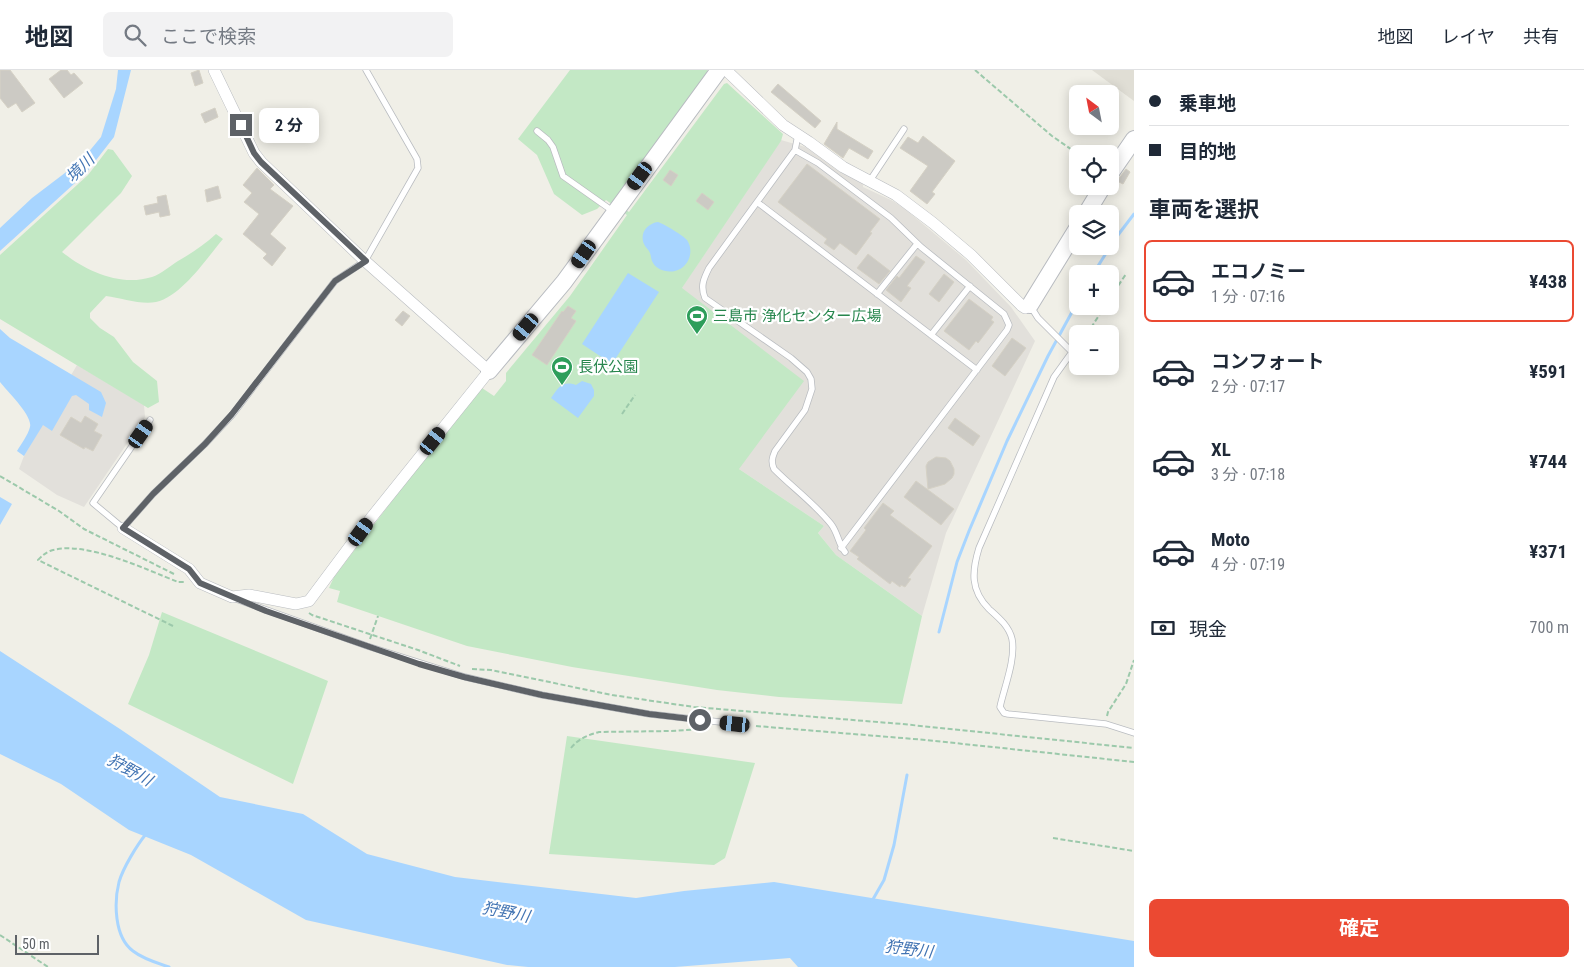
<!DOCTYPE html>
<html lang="ja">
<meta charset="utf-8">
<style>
:root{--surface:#fff;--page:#f2f2f3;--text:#1f2937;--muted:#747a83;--line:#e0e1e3;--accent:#eb4932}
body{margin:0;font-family:"Roboto Condensed","Noto Sans JP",sans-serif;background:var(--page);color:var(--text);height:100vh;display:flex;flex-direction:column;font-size:19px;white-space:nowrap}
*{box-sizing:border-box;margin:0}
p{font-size:16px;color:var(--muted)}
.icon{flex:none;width:28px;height:28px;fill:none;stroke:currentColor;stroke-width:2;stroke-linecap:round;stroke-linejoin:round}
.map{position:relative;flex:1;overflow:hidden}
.drawer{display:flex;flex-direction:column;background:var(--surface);width:450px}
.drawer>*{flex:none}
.banner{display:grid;align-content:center;height:110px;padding:0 15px;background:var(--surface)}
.needle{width:32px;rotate:328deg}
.buttons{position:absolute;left:1069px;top:15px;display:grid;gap:10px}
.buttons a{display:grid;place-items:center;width:50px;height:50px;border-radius:8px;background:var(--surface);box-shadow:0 2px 12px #0003;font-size:25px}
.scale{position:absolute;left:15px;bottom:12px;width:84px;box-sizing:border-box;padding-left:5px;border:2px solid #5e6267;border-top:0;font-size:14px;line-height:18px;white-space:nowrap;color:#5e6267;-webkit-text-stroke:4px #fff;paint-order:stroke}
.end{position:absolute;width:22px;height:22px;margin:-11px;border:6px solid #5e6267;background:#fff;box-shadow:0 0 0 2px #fff}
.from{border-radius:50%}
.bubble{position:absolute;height:35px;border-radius:8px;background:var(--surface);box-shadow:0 2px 12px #0003;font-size:16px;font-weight:700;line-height:35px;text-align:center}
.car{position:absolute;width:15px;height:30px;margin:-15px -8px;border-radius:6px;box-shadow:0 0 4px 1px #0007;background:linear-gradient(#222 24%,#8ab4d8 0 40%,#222 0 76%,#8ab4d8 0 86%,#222 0)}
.banner b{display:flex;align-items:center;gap:18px;height:48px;font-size:19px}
.banner b+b{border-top:1px solid var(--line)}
.banner i{width:12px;height:12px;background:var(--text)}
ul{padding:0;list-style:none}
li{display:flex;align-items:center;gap:15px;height:82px;margin:0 10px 8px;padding:0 5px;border:2px solid transparent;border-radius:8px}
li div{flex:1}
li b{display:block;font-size:19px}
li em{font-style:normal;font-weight:700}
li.active{border-color:var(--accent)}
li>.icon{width:45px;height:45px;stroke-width:1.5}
h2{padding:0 15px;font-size:22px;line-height:60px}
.pay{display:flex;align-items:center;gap:12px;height:55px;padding:0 15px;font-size:19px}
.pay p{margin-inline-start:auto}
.primary-button{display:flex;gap:10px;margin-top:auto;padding:10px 15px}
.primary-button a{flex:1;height:58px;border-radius:8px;background:var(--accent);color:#fff;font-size:20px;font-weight:700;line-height:58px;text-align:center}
header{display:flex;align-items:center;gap:30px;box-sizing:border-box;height:70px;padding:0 25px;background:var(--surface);border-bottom:1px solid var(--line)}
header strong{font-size:24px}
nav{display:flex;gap:28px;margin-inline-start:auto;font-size:18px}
.search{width:350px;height:45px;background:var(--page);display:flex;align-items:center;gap:12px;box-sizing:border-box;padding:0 18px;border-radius:8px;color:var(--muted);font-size:19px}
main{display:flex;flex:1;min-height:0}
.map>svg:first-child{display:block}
.industrial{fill:#e2e0db}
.education{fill:#e0ded5}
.green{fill:#c3e8c5}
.water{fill:#a8d5ff}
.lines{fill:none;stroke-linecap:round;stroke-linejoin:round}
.stream{stroke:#a8d5ff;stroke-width:3}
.building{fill:#cccac4;stroke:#d5d1c5}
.lane-casing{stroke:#b9bcc0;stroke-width:7}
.street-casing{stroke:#b9bcc0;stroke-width:12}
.secondary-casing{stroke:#b8bbc0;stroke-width:18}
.path{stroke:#9cc9ab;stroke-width:2;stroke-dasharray:5 2.5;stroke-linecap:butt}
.lane{stroke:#fff;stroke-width:5.5}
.street{stroke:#fff;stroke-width:11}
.secondary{stroke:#fff;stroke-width:16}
.route{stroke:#5e6267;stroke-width:6}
.labels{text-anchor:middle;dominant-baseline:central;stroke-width:4.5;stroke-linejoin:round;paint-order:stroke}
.leisure-label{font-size:15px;fill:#27864d;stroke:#fff;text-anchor:start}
.water-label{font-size:16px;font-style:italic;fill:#4274b3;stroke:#fff}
</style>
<header>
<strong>地図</strong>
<div class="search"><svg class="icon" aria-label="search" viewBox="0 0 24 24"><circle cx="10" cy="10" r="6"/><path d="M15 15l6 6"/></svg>ここで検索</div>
<nav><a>地図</a><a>レイヤ</a><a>共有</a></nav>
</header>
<main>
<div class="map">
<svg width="1134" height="897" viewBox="0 0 1134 897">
<rect width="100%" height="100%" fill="#f0efe7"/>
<path class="industrial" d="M781 70 812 79 863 114V117L893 131 905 139 966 190 1011 237 1035 271 946 463 922 546 836 485 818 463 824 456 739 399 618 313Z
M77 295 144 335 145 347 84 437 57 425 19 399 24 386Z"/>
<path class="education" d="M1092 0H1134V31Z"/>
<path class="green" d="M570 0H707L708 2 613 131 629 142 724 14 727 13 783 64 781 71 682 218 804 311 739 399 824 456 818 463 836 485 922 546 902 634 779 627 717 620 572 597 467 576 337 532 340 521 329 518 334 507 414 402 482 318 494 326 506 311V303L570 226 627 145 606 130 597 139 582 145 554 124 537 85 518 69Z
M108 79 113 80 132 106 121 123 62 182C86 201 120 217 152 207 161 204 170 196 178 191 192 183 204 175 216 164L223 169C206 189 182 226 156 232 141 235 121 228 106 226L90 243V248L100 258 114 267 133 292 157 311 159 332 148 338 0 249V185L88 105Z
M162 542 328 611 293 714 128 634 149 585Z
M567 666 755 693 725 788 714 795 549 784Z"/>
<path class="water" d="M118 0H131L114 67 86 103 0 181V158L32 128 82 90 101 67 116 19Z
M658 152C664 154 684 166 687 170 695 182 688 198 675 201 666 203 655 199 652 191 651 188 651 186 650 183 649 180 645 177 644 174 639 163 648 153 658 152Z
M628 203 659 222 612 294 582 274Z
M0 259 10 268 101 322 106 333 102 347 89 340V334L76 325 72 326 52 361 43 355 24 386 17 381C21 374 28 365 30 357 33 346 7 321 0 312Z
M582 311 591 314 594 320V326L578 348 551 328C558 318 562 310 576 315Z
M0 427 12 434 0 455Z
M0 581 120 659 220 727 303 744 367 784 455 807 636 828 684 821 774 812 1134 871V897H798L790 888 675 897H528L507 895 306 850 191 785 129 760 61 714 0 684Z"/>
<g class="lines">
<path class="stream" d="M1093 204 1115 169 1134 144
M939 562 957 492 969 461 1007 371 1048 286 1078 231
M146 764C137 775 123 798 119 812 114 832 114 867 133 881 143 889 157 893 169 897
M872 831 884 810 894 775 907 705"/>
</g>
<path class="building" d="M0 0H10L35 33 22 42 16 33 8 38 0 28Z
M61 0H67L71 5 74 3 83 13 64 28 49 9Z
M199 0 203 13 195 16 191 3Z
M778 14 821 51 815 58 771 22Z
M215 38 218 47 205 53 201 44Z
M837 52V59L873 81 868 89 849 78 843 88 824 74Z
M923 66 955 91 932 122 935 124 927 134 910 121 928 96 900 78 908 67 918 73Z
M807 94 880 149 870 162 872 163 856 185 840 173 834 180 824 173 827 169 778 132Z
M257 98 274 115 270 119 293 136 270 164 286 178 272 196 263 188 267 184 243 164 259 144 244 132 252 123 243 115Z
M1126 99 1130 102 1123 114 1117 111Z
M670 100 678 105 671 116 663 110Z
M218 116 221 128 207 132 205 120Z
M702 123 714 132 708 140 696 131Z
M166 125 170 145 160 147 159 142 146 145 144 136 158 133 157 127Z
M868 184 890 201 879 214 857 198Z
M916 186 925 192 907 216 911 218 901 232 886 220 897 206 899 208Z
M944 204 954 212 939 232 929 224Z
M969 229 993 247 991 250 994 252 978 273 976 271 969 280 944 261Z
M568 236 576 241 571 248 576 251 547 295 532 285 562 241 563 242Z
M403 241 410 246 402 256 395 250Z
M1012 268 1026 278 1005 306 992 296Z
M85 346 98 354 94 361 102 365 93 381 85 377 84 379 60 365 71 347 81 353Z
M955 348 980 366 973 376 948 358Z
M936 387 946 388 950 391 954 399V404L952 408 945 414 928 419 926 396 928 392Z
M916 411 954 439 941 455 904 427Z
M883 433 894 441 890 445 932 476 908 508 911 509 905 517 901 515 900 517 892 511 890 514 857 489 859 487 850 481 866 460 864 458Z"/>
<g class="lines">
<g class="lane-casing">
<path id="lane" d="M537 61 548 70 553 77 563 106 614 142
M798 65 795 80 709 198C704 208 700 216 705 228L791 288 807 302 811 309 812 319 805 340 775 381C772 388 771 392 774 399 793 418 814 433 831 454 838 463 838 473 845 482
M795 80 818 93 891 148 921 177 1004 244 1009 255 1007 260 841 478
M869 112 904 59
M757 132 977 300
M877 224 917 174
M1031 237 1038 248 1072 282 1054 307 979 478C972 501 970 520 989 539 998 547 1009 556 1012 569 1016 589 1004 618 1000 637L1004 643 1008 644 1106 654 1134 663
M931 265 970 216
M150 350 93 433 123 458 153 424 205 374 232 345 335 211 365 191 418 98 417 89 366 0
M236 529 367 576 465 607 542 625 649 644 747 655"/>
</g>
<g class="street-casing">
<path id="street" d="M726 0 783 55 809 72 843 97 896 125 933 153 971 185 1022 236 1025 238 1030 235
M123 458 189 499 200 513 232 527 249 525 296 534 309 531 371 448 489 301 365 191 261 92 254 83 214 0"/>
</g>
<g class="secondary-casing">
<path id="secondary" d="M1110 104 1134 69
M1086 144 1103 116
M1030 235 1078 157
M489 301 564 212 719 0"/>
</g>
<path class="path" d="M975 0 1052 66 1078 84
M1110 228 1126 204
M1087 264 1105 236
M622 344 635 325
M0 406 59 441 84 459 174 504
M309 543 312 545 418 580 460 596
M173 556 38 490C42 486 45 483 50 481 83 469 147 500 178 512H186
M370 569 378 546
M472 599 491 600 612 625 694 637 902 654 1134 678
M1107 646 1108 642 1126 614 1134 590
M756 656 926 670 1134 692
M571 678C578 669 588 665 599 662L671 661 701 659
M1053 768 1134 781
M0 865 48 897"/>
<use href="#lane" class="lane"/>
<use href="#street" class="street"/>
<use href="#secondary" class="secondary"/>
</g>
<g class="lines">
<path class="route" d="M241 55 254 83 261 92 366 191 335 211 232 344 205 374 153 424 123 458 189 499 200 513 266 541 419 594 464 607 542 625 649 644 700 650"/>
</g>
<defs>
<g id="stadium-pin" transform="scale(1.125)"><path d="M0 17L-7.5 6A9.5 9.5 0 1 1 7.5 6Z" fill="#2e9e5b" stroke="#fff"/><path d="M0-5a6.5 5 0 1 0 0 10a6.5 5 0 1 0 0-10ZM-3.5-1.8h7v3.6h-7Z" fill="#fff"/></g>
</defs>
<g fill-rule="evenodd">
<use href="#stadium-pin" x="697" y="246"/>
<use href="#stadium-pin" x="562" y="297"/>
</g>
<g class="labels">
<g class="leisure-label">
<text x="713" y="246">三島市 浄化センター広場</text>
<text x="578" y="297">長伏公園</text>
</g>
<g class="water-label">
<text transform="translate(80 98) rotate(-45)">境川</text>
<text transform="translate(130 700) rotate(29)">狩野川</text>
<text transform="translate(506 842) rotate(11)">狩野川</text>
<text transform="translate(909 879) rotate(7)">狩野川</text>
</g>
</g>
</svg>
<div class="buttons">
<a><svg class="needle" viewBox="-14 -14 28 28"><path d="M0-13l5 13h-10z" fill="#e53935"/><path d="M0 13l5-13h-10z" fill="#747a83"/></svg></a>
<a><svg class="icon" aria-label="locate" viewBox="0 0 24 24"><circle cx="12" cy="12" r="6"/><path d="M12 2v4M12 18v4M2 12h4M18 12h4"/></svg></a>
<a><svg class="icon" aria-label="layers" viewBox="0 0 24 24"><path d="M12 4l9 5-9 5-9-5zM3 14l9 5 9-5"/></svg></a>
<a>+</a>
<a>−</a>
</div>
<div class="scale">50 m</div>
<i class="end from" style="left:700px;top:650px"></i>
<i class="end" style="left:241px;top:55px"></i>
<div class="bubble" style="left:259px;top:38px;width:60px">2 分</div>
<i class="car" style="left:640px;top:106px;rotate:216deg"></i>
<i class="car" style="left:584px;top:184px;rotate:215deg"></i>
<i class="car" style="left:526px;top:257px;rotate:220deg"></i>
<i class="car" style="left:141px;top:364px;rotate:35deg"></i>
<i class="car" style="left:433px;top:371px;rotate:39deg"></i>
<i class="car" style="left:361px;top:462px;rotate:36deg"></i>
<i class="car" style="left:735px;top:654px;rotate:276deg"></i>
</div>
<section class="drawer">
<div class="banner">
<b><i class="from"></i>乗車地</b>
<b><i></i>目的地</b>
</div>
<h2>車両を選択</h2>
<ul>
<li class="active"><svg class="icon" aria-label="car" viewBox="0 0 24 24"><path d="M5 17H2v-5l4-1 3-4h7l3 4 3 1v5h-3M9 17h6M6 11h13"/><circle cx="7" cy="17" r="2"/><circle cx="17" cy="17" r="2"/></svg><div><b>エコノミー</b><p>1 分 · 07:16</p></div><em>¥438</em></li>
<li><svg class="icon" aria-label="car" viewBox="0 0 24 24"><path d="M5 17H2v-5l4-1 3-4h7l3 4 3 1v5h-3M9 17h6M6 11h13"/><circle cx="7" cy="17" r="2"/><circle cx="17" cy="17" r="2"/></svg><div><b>コンフォート</b><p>2 分 · 07:17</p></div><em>¥591</em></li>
<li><svg class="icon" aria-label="car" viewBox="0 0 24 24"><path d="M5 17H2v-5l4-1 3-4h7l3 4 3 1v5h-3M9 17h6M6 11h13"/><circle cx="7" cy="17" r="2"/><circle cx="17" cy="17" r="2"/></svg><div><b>XL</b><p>3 分 · 07:18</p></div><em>¥744</em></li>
<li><svg class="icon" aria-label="car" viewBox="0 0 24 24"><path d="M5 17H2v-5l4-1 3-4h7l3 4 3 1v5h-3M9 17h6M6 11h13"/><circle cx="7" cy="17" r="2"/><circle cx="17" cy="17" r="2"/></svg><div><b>Moto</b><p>4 分 · 07:19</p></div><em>¥371</em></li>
</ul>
<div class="pay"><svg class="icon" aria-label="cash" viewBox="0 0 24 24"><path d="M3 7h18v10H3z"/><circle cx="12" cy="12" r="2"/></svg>現金<p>700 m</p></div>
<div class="primary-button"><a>確定</a></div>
</section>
</main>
